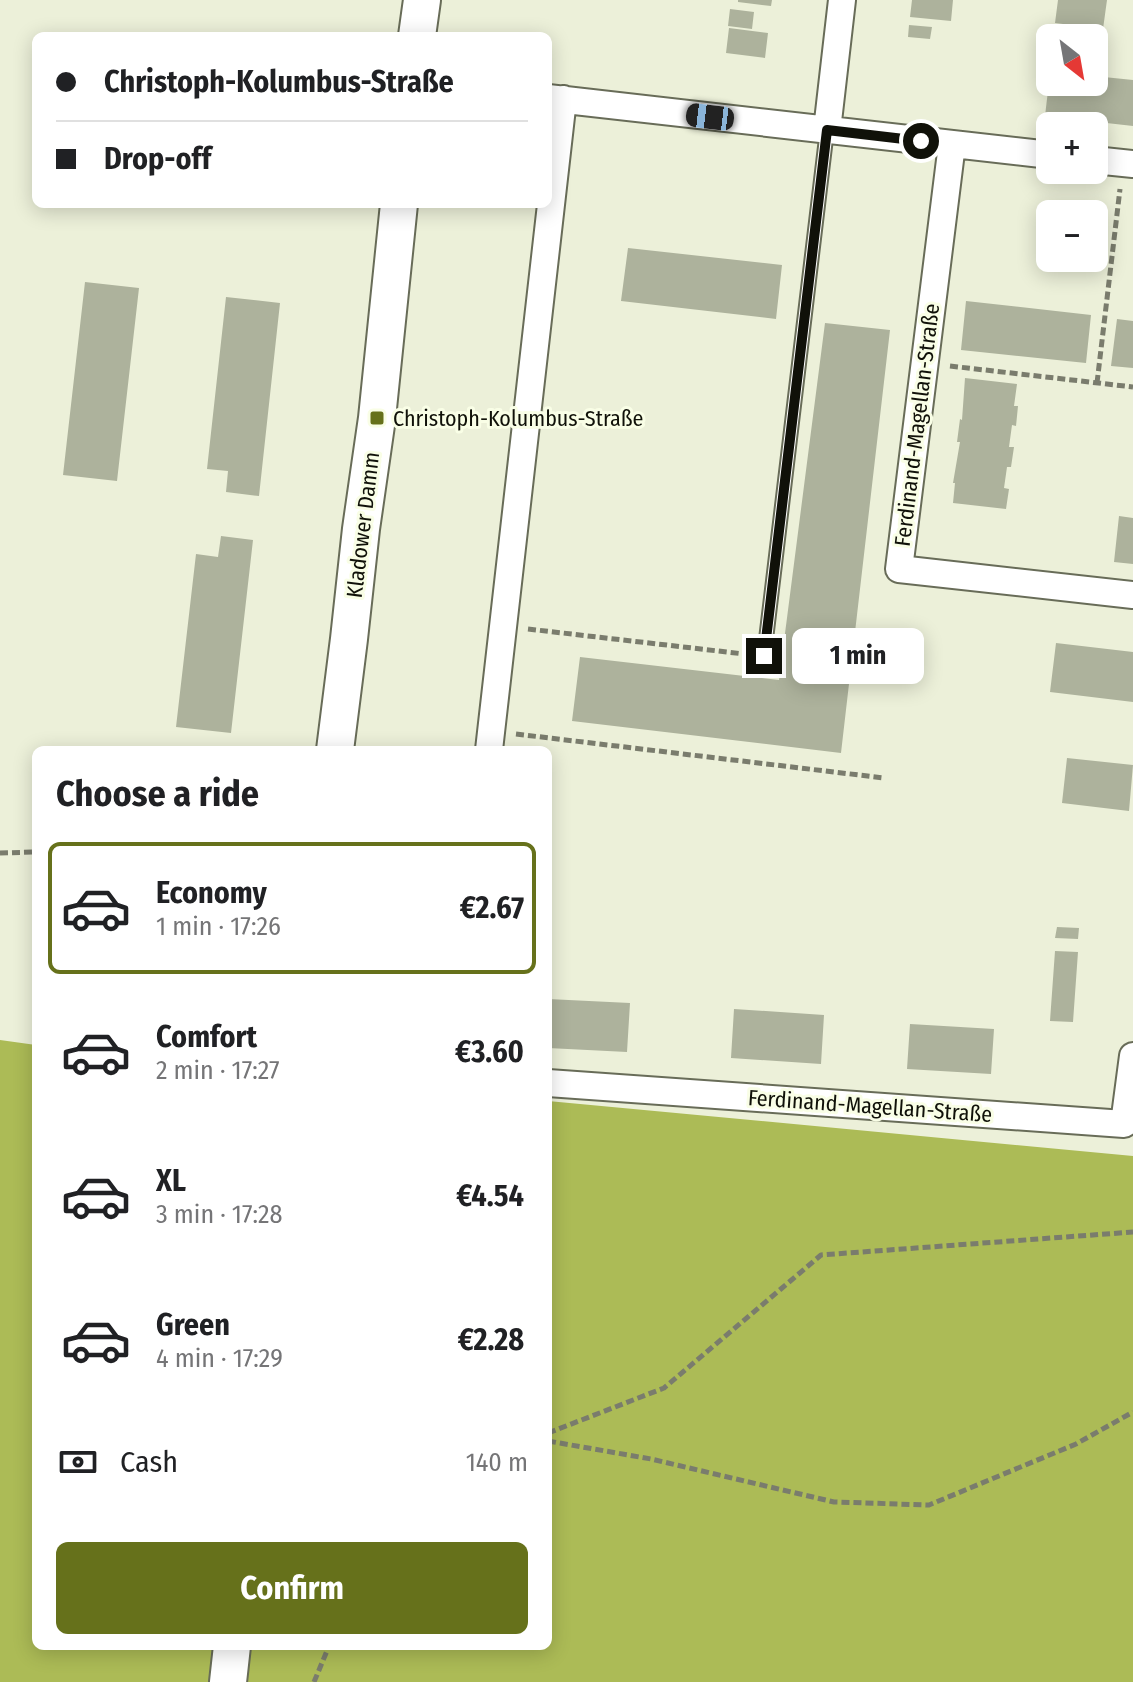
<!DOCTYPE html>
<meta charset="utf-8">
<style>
:root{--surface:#fff;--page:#f2f2f2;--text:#202124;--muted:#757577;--line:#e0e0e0;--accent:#66711b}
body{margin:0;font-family:"Fira Sans Condensed",sans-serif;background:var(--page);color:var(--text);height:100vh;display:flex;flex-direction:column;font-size:30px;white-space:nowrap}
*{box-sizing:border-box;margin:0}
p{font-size:26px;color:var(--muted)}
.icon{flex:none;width:44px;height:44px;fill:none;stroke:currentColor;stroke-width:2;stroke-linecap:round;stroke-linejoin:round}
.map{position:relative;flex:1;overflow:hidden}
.details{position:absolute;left:32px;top:746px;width:520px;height:904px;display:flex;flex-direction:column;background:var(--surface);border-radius:12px;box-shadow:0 4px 20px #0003}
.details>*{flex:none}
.top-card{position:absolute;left:32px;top:32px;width:520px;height:176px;border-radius:12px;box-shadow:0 4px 20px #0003;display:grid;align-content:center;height:176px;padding:0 24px;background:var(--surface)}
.needle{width:52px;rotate:149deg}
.controls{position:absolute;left:1036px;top:24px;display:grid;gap:16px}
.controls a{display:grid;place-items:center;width:72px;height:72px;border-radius:12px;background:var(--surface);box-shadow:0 4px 20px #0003;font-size:40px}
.end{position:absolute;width:36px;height:36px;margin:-18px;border:10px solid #101109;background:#fff;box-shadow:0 0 0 4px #fff}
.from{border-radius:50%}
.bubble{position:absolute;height:56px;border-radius:12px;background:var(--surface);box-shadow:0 4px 20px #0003;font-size:26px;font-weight:700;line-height:56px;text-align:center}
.car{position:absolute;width:24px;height:48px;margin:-24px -12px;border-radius:10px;box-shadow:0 0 6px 2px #0007;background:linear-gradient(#222 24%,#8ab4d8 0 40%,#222 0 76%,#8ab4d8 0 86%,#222 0)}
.top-card b{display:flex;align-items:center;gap:28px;height:76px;font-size:30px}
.top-card b+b{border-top:2px solid var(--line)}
.top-card i{width:20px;height:20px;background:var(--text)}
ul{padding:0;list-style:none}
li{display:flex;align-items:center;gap:24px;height:132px;margin:0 16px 12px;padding:0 8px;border:4px solid transparent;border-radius:12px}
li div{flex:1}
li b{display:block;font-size:30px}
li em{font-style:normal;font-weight:700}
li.current{border-color:var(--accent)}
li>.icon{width:72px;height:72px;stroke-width:1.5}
h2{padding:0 24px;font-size:36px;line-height:96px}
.pay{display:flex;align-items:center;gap:20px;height:88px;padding:0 24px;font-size:30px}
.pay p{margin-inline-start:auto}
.primary-button{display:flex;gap:16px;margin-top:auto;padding:16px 24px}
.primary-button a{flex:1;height:92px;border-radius:12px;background:var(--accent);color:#fff;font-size:32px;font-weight:700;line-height:92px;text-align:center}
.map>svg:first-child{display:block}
.forest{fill:#acbb56}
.building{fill:#adb29c}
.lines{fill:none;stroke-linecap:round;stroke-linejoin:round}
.lane-casing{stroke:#686c58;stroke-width:16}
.street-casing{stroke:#686c58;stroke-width:30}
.secondary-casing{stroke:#686c58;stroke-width:40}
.path{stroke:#7a7c6d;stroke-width:5;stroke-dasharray:8 4;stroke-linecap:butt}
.lane{stroke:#fff;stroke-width:12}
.street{stroke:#fff;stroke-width:26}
.secondary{stroke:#fff;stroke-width:36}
.route{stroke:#101109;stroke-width:10}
.poi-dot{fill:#66711b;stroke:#f9fee6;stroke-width:3}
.labels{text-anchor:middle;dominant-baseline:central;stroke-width:6;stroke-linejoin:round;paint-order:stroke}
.poi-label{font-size:22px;fill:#101109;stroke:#f9fee6;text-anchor:start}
.street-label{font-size:22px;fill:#101109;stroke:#f9fee6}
</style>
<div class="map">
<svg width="1133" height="1682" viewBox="0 0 1133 1682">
<rect width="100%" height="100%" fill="#ecf0d9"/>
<path class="forest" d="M0 1040 36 1045V1646H548V1101L1133 1156V1682H0Z"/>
<path class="building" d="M738 0H772L771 6 738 2Z
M912 0H953L951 21 910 17Z
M1058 0H1107L1103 29 1055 23Z
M730 9 754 12 752 29 728 26Z
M909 25 932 27 930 39 908 37Z
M729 28 768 33 765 58 726 53Z
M1094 76 1133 80V126L1045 116 1049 82H1094Z
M628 248 782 265 776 319 621 301Z
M85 282 139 288 117 481 63 475Z
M226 297 280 303 259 496 226 492 228 471 207 469Z
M966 301 1091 315 1086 363 961 350Z
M1117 319 1133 321V368L1111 366Z
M825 323 890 330 841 753 572 721 580 657 779 680Z
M965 378 1017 384 1014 406H1018L1016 426 1012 425 1009 447H1014L1011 467H1007L1004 488 1009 489 1006 509 953 503 955 483H953L960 442H957L960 419 962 420Z
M1119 516 1133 518V564L1114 562Z
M221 536 253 540 231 733 176 727 196 554 218 557Z
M1056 643 1133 652V702L1050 692Z
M1067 758 1133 765 1129 811 1062 803Z
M1057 927 1079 928 1078 939 1055 938Z
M1055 951 1078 952 1073 1022 1050 1021Z
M548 999 630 1003 627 1052 548 1048Z
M734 1009 824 1015 821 1064 731 1058Z
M910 1024 994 1029 991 1074 907 1069Z"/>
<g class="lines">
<g class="lane-casing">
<path id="lane" d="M764 656 827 130"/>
</g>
<g class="street-casing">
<path id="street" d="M548 98 1050 155
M827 130 842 0
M952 144 899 569 1133 595
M1094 160 1133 164
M489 750 563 99
M548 1083 1124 1124 1133 1056"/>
</g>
<g class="secondary-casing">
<path id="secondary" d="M417 36 422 0
M335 750 349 639 361 529 377 418 399 204
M228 1682 232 1646"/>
</g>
<path class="path" d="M950 366 1133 387
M1097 383 1120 189
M528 629 744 654
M516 734 884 778
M0 853 36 852
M548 1433 664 1388 821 1255 1133 1232
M548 1441 651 1459 834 1502 929 1505 1076 1444 1133 1412
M314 1682 329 1646"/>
<use href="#lane" class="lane"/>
<use href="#street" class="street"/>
<use href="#secondary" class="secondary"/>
</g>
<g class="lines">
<path class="route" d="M764 656 827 130 921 141"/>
</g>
<rect class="poi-dot" x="369" y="410" width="16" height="16" rx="4"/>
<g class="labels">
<g class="poi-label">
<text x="393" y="418">Christoph-Kolumbus-Straße</text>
</g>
<g class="street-label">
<text transform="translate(917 425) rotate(-83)">Ferdinand-Magellan-Straße</text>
<text transform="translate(363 525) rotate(-83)">Kladower Damm</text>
<text transform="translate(870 1106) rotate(4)">Ferdinand-Magellan-Straße</text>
</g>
</g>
</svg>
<div class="controls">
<a><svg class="needle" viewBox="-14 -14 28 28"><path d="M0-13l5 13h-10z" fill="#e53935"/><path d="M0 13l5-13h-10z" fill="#757577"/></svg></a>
<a>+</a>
<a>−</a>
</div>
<i class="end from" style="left:921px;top:141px"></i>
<i class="end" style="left:764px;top:656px"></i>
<div class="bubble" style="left:792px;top:628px;width:132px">1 min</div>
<i class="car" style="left:710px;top:117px;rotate:277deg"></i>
<div class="top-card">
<b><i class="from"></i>Christoph-Kolumbus-Straße</b>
<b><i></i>Drop-off</b>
</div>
<section class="details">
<h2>Choose a ride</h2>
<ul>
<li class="current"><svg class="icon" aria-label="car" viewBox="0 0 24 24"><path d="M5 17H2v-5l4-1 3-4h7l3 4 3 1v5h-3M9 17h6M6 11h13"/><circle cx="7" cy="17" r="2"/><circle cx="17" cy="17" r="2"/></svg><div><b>Economy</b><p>1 min · 17:26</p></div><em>€2.67</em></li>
<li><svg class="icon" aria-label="car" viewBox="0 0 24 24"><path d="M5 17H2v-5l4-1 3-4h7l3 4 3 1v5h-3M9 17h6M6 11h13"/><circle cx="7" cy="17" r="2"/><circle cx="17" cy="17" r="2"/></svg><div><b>Comfort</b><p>2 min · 17:27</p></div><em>€3.60</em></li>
<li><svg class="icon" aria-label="car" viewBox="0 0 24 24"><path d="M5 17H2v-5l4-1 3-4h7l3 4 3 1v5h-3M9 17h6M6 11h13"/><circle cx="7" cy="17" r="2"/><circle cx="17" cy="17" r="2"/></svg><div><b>XL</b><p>3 min · 17:28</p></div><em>€4.54</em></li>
<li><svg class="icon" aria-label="car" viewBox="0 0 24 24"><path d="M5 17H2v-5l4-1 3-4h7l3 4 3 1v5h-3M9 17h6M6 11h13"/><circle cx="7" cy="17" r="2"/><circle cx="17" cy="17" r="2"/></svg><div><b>Green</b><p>4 min · 17:29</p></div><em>€2.28</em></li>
</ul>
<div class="pay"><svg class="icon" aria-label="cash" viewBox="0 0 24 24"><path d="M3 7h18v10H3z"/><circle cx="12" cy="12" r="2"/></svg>Cash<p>140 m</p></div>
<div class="primary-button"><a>Confirm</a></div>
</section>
</div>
